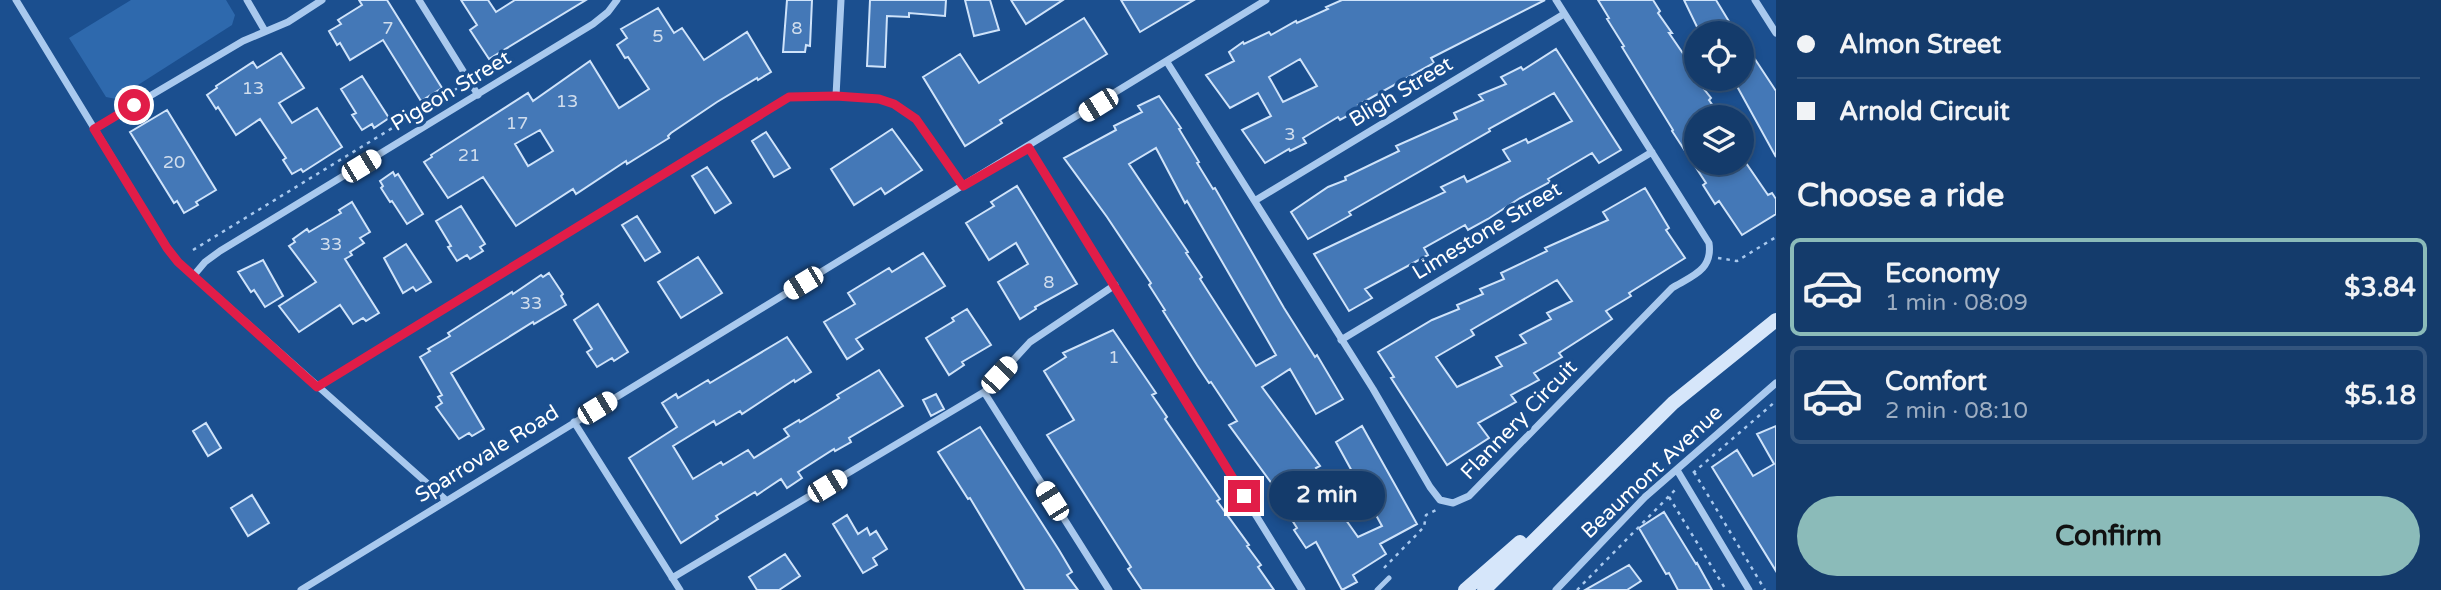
<!DOCTYPE html>
<meta charset="utf-8">
<style>
:root{--surface:#143b6b;--page:#214673;--text:#f1f3f6;--muted:#9dadc1;--line:#33557e;--accent:#8bbbb9}
body{margin:0;font-family:"Varela Round",sans-serif;background:var(--page);color:var(--text);height:100vh;display:flex;flex-direction:column;font-size:26px;white-space:nowrap}
*{box-sizing:border-box;margin:0}
p{font-size:23px;color:var(--muted)}
.icon{flex:none;width:38px;height:38px;fill:none;stroke:currentColor;stroke-width:2;stroke-linecap:round;stroke-linejoin:round}
.map{position:relative;flex:1;overflow:hidden}
.sheet{display:flex;flex-direction:column;background:var(--surface);width:665px}
.sheet>*{flex:none}
.banner{display:grid;align-content:center;height:154px;padding:0 21px;background:var(--surface)}
.buttons{position:absolute;left:1684px;top:21px;display:grid;gap:14px}
.buttons a{display:grid;place-items:center;width:70px;height:70px;border-radius:50%;background:var(--surface);box-shadow:0 4px 10px #0003,0 0 0 2px var(--line);font-size:35px}
.end{position:absolute;width:32px;height:32px;margin:-16px;border:9px solid #e11d48;background:#fff;box-shadow:0 0 0 4px #fff}
.from{border-radius:50%}
.bubble{position:absolute;height:49px;border-radius:24px;background:var(--surface);box-shadow:0 4px 10px #0003,0 0 0 2px var(--line);font-size:23px;font-weight:700;line-height:49px;text-align:center}
.car{position:absolute;width:21px;height:42px;margin:-21px -10px;border-radius:9px;box-shadow:0 0 5px 2px #0007;background:linear-gradient(#fff 24%,#345 0 40%,#fff 0 76%,#345 0 86%,#fff 0)}
.banner b{display:flex;align-items:center;gap:24px;height:66px;font-size:26px}
.banner b+b{border-top:2px solid var(--line)}
.banner i{width:18px;height:18px;background:var(--text)}
ul{padding:0;list-style:none}
li{display:flex;align-items:center;gap:21px;height:98px;margin:0 14px 10px;padding:0 7px;border:4px solid var(--line);border-radius:10px}
li div{flex:1}
li b{display:block;font-size:26px}
li em{font-style:normal;font-weight:700}
li.selected{border-color:var(--accent)}
li>.icon{width:63px;height:63px;stroke-width:1.5}
h2{padding:0 21px;font-size:32px;line-height:84px}
.button{display:flex;gap:14px;margin-top:auto;padding:14px 21px}
.button a{flex:1;height:80px;border-radius:42px;background:var(--accent);color:#111;font-size:28px;font-weight:700;line-height:80px;text-align:center}
main{display:flex;flex:1;min-height:0}
.map>svg:first-child{display:block}
.green{fill:#2e69ad}
.building{fill:#4478b7;stroke:#cfe3fa;stroke-width:2;fill-rule:evenodd}
.lines{fill:none;stroke-linecap:round;stroke-linejoin:round}
.path{stroke:#a9c9ee;stroke-width:2.5;stroke-dasharray:3.5 5;stroke-linecap:butt}
.lane{stroke:#a9c9ee;stroke-width:5}
.street{stroke:#a9c9ee;stroke-width:7}
.secondary{stroke:#d6e6fa;stroke-width:14}
.route{stroke:#e11d48;stroke-width:9}
.labels{text-anchor:middle;dominant-baseline:central;stroke-width:7;stroke-linejoin:round;paint-order:stroke}
.number-label{font-size:18px;fill:#d0dded}
.street-label{font-size:21px;fill:#fff;stroke:#1b4f8f}
</style>
<main>
<div class="map">
<svg width="1776" height="590" viewBox="0 0 1776 590">
<rect width="100%" height="100%" fill="#1b4f8f"/>
<path class="green" d="M131 0H226L235 15 232 25 116 99 106 97 69 38Z"/>
<path class="building" d="M359 0H387L442 88 421 101 383 40 350 60 340 43 337 45 329 31 341 24 338 20 362 5Z
M461 0H488L496 12 515 0H586L489 59 470 30 477 25Z
M787 0H812L810 46 806 45 805 52H783Z
M870 0H946L945 16 909 13V17L887 16 885 67 867 66Z
M965 0H990L999 30 974 36Z
M1011 0H1063L1026 24Z
M1121 0H1194L1140 32Z
M1342 0H1545L1431 58 1434 63 1358 105 1360 109 1340 120 1338 117 1303 138 1306 143 1290 151 1289 149 1265 163 1242 130 1271 116 1258 93 1230 108 1206 75 1234 61 1229 52 1243 42 1244 44 1269 32 1271 35 1296 21 1297 23 1328 9 1326 7ZM1300 59 1317 86 1283 102 1269 77Z
M1598 0H1653L1660 11 1658 13 1672 33H1669L1693 68 1691 69 1696 79 1711 98 1709 100 1721 117H1696V163H1746L1768 195 1772 193 1776 199V214L1742 235 1719 201 1715 204 1703 185 1706 183 1672 131 1673 130 1622 47 1624 46 1607 19 1609 18Z
M1684 0H1716L1736 33H1700Z
M658 8 674 33 682 28 704 60 747 32 771 72 758 80 757 78 717 102 671 133 668 136 669 138 627 164 626 161 576 194 573 189 516 226 483 177 448 198 424 162 432 157 431 155 528 93 533 101 590 61 619 108 649 89 628 57 625 58 617 45 627 38 621 29ZM540 130 553 151 528 166 515 144Z
M1084 18 1107 54 1000 120 1002 123 965 146 923 77 960 54 979 83Z
M1741 38 1776 91V157L1733 79H1741Z
M1556 49 1621 150 1599 163 1592 153 1548 179 1550 182 1520 198 1488 219 1468 230 1465 225 1424 248 1428 255 1365 289 1372 298 1349 311 1314 254 1445 192 1441 187 1464 176 1467 182 1510 161 1503 150 1526 139 1528 143 1572 121 1554 93 1489 129 1490 131 1349 212 1351 215 1308 239 1291 212 1328 187 1346 180 1345 177 1399 151 1396 146 1457 119 1454 113 1483 100 1479 95 1506 84 1501 77 1521 67 1523 70Z
M281 53 304 88 279 103 292 123 317 108 342 147 303 172 301 169 292 174 283 160 286 158 260 119 236 135 218 107 216 109 207 95 217 88 216 86 253 62 257 68Z
M362 76 389 118 374 128 372 124 362 130 352 115 356 113 341 89Z
M1159 96 1181 128 1179 129 1199 162 1197 163 1213 189 1215 188 1284 308 1315 357 1317 355 1343 399 1316 414 1290 369 1262 387 1320 466 1316 468 1333 493 1329 496 1358 537 1382 526 1336 442 1362 426 1417 524 1380 544 1386 554 1353 575 1357 582 1342 590 1316 542 1306 548 1294 530 1297 528 1280 501 1283 499 1229 425 1237 421 1211 382 1209 383 1197 365 1163 311 1165 310 1149 285 1151 283 1107 217 1064 158 1116 130 1114 126 1142 112 1138 106ZM1156 148 1185 203 1187 201 1276 355 1256 366 1200 279 1202 277 1186 253 1188 252 1129 164Z
M167 110 216 190 196 202 198 205 184 213 177 201 174 203 130 132Z
M892 129 922 170 885 194 881 188 854 205 831 169Z
M766 132 790 168 774 177 752 141Z
M707 167 731 203 715 213 692 176Z
M393 172 395 176 398 174 423 214 407 224 392 201 390 202 381 188 383 186 380 181Z
M1017 186 1077 284 1035 307 1036 309 1020 319 998 282 1028 264 1016 243 989 260 966 223 994 206 991 202Z
M1645 188 1669 228 1666 230 1685 258 1629 293 1631 296 1606 311 1612 319 1559 353 1562 357 1534 373 1539 380 1511 395 1516 402 1478 423 1489 438 1447 465 1391 378 1394 377 1378 352 1432 320 1459 309 1457 305 1483 294 1480 289 1504 279 1501 273 1547 251 1545 248 1608 220 1603 212ZM1557 280 1572 301 1547 313 1551 319 1520 335 1526 343 1496 357 1502 366 1457 387 1436 357 1474 335 1471 330Z
M352 202 370 232 360 238 364 243 350 252 352 255 345 259 379 313 366 321 363 318 353 324 340 305 299 332 279 306 316 282 289 246 295 242 293 239 307 229 309 232 341 213 339 210Z
M461 206 485 244 480 247 483 251 470 259 467 255 457 261 448 247 451 246 436 221Z
M637 216 660 252 645 261 622 225Z
M406 244 431 282 416 291 413 287 403 293 384 258Z
M923 253 945 286 856 339 863 349 847 359 824 322 855 304 848 293 889 268 892 272Z
M698 257 722 293 681 318 658 282Z
M263 260 283 296 265 307 254 290 251 292 238 272Z
M549 273 563 294 561 296 566 305 534 324 533 322 451 373 484 429 472 436 469 433 459 439 436 407 442 403 438 397 442 395 420 357 430 351 428 349 450 336 448 333 501 299 512 292 513 294 541 275 543 277Z
M598 304 628 352 614 361 612 358 597 367 587 352 592 349 574 320Z
M967 309 991 345 962 362 964 365 949 375 926 338 954 321 952 318Z
M1113 330 1156 393 1152 395 1167 417 1165 419 1220 499 1217 501 1249 545 1247 546 1261 565 1258 567 1274 590H1142L1128 569 1131 567 1047 435 1074 420 1044 371 1066 357 1063 353Z
M787 337 811 372 795 382 794 380 742 414 740 411 716 425 714 421 673 446 693 479 721 462 723 465 748 450 754 458 789 436 784 429 799 420 800 422 839 398 837 395 879 370 903 406 849 438 851 442 835 451 834 449 798 472 802 478 787 488 781 479 757 495 755 492 716 516 718 519 681 543 629 458 677 427 662 403 676 394 678 398 708 380 710 383Z
M936 394 944 409 931 416 923 400Z
M206 423 221 448 208 456 193 431Z
M1776 426V571L1712 467 1737 450 1753 476 1774 464 1757 434Z
M980 427 1059 550 1072 572 1067 575 1078 590H1025L970 498 968 499 938 452Z
M252 495 269 523 248 536 231 508Z
M1664 512 1696 564 1697 563 1712 590H1678L1669 573 1666 574 1639 528Z
M847 515 858 534 867 528 870 535 876 531 887 549 873 558 877 565 863 573 833 524Z
M785 554 800 576 779 590H757L749 577Z
M1629 565 1641 581 1627 590H1585Z"/>
<g class="lines">
<path class="path" d="M193 250 461 86
M1718 258 1737 261 1776 237
M1694 472 1765 590
M1693 473 1776 401
M1669 497 1726 590
M1384 568 1424 527 1426 515 1436 510
M1577 590 1675 490"/>
<path class="lane" d="M1377 590 1389 578"/>
<path class="street" d="M16 0 167 248 178 262 446 500
M247 0 265 31
M419 0 478 95
M1755 0 1776 33
M1167 62 1373 389 1430 487 1440 500 1453 503 1469 496 1672 288C1692 276 1713 270 1709 243L1556 0
M836 96 841 0
M94 129 243 41 288 22 322 0
M1029 148 1302 590
M1256 200 1564 14
M194 275 205 262 220 251 593 24 608 12 617 0
M1341 340 1652 152
M317 387 789 97 836 96 879 99 894 104 916 119 963 186
M984 392 1109 590
M574 422 680 590
M1677 470 1749 590
M672 578 984 392 1030 342 1115 285
M301 590C621 391 945 198 1266 0
M1556 590 1645 497 1776 383"/>
<path class="secondary" d="M1465 590 1520 542
M1484 590 1673 403 1776 320"/>
</g>
<g class="lines">
<path class="route" d="M134 105 94 129 167 248 178 262 317 387 789 97 836 96 879 99 894 104 916 119 963 186 1029 148 1244 496"/>
</g>
<g class="labels">
<g class="number-label">
<text x="388" y="28">7</text>
<text x="797" y="28">8</text>
<text x="658" y="36">5</text>
<text x="253" y="88">13</text>
<text x="567" y="101">13</text>
<text x="517" y="123">17</text>
<text x="1290" y="134">3</text>
<text x="469" y="155">21</text>
<text x="174" y="162">20</text>
<text x="331" y="244">33</text>
<text x="1049" y="282">8</text>
<text x="531" y="303">33</text>
<text x="1114" y="357">1</text>
</g>
<g class="street-label">
<text transform="translate(451 91) rotate(-31)">Pigeon Street</text>
<text transform="translate(1401 92) rotate(-31)">Bligh Street</text>
<text transform="translate(1487 231) rotate(-31)">Limestone Street</text>
<text transform="translate(1519 420) rotate(-46)">Flannery Circuit</text>
<text transform="translate(487 454) rotate(-32)">Sparrovale Road</text>
<text transform="translate(1652 472) rotate(-43)">Beaumont Avenue</text>
</g>
</g>
</svg>
<div class="buttons">
<a><svg class="icon" aria-label="locate" viewBox="0 0 24 24"><circle cx="12" cy="12" r="6"/><path d="M12 2v4M12 18v4M2 12h4M18 12h4"/></svg></a>
<a><svg class="icon" aria-label="layers" viewBox="0 0 24 24"><path d="M12 4l9 5-9 5-9-5zM3 14l9 5 9-5"/></svg></a>
</div>
<i class="end from" style="left:134px;top:105px"></i>
<i class="end" style="left:1244px;top:496px"></i>
<div class="bubble" style="left:1269px;top:471px;width:116px">2 min</div>
<i class="car" style="left:1098px;top:105px;rotate:238deg"></i>
<i class="car" style="left:361px;top:166px;rotate:59deg"></i>
<i class="car" style="left:803px;top:283px;rotate:239deg"></i>
<i class="car" style="left:999px;top:375px;rotate:43deg"></i>
<i class="car" style="left:597px;top:408px;rotate:59deg"></i>
<i class="car" style="left:827px;top:486px;rotate:59deg"></i>
<i class="car" style="left:1052px;top:501px;rotate:328deg"></i>
</div>
<section class="sheet">
<div class="banner">
<b><i class="from"></i>Almon Street</b>
<b><i></i>Arnold Circuit</b>
</div>
<h2>Choose a ride</h2>
<ul>
<li class="selected"><svg class="icon" aria-label="car" viewBox="0 0 24 24"><path d="M5 17H2v-5l4-1 3-4h7l3 4 3 1v5h-3M9 17h6M6 11h13"/><circle cx="7" cy="17" r="2"/><circle cx="17" cy="17" r="2"/></svg><div><b>Economy</b><p>1 min · 08:09</p></div><em>$3.84</em></li>
<li><svg class="icon" aria-label="car" viewBox="0 0 24 24"><path d="M5 17H2v-5l4-1 3-4h7l3 4 3 1v5h-3M9 17h6M6 11h13"/><circle cx="7" cy="17" r="2"/><circle cx="17" cy="17" r="2"/></svg><div><b>Comfort</b><p>2 min · 08:10</p></div><em>$5.18</em></li>
</ul>
<div class="button"><a>Confirm</a></div>
</section>
</main>
